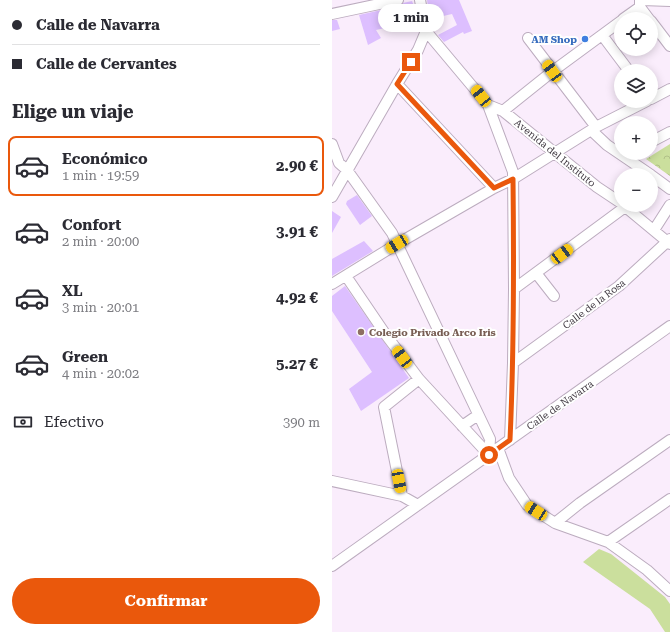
<!DOCTYPE html>
<html lang="es">
<meta charset="utf-8">
<style>
:root{--surface:#fff;--page:#f7f7f7;--text:#2b2b33;--muted:#7c7c81;--line:#e1e1e2;--accent:#ea580c}
body{margin:0;font-family:"Roboto Serif",serif;background:var(--page);color:var(--text);height:100vh;display:flex;flex-direction:column;font-size:15px;white-space:nowrap}
*{box-sizing:border-box;margin:0}
p{font-size:13px;color:var(--muted)}
.icon{flex:none;width:22px;height:22px;fill:none;stroke:currentColor;stroke-width:2;stroke-linecap:round;stroke-linejoin:round}
.map{position:relative;flex:1;overflow:hidden}
.side{display:flex;flex-direction:column;background:var(--surface);width:332px}
.side>*{flex:none}
.guide{display:grid;align-content:center;height:88px;padding:0 12px;background:var(--surface)}
.tools{position:absolute;left:282px;top:12px;display:grid;gap:8px}
.tools a{display:grid;place-items:center;width:44px;height:44px;border-radius:50%;background:var(--surface);box-shadow:0 2px 10px #0003;font-size:20px}
.end{position:absolute;width:18px;height:18px;margin:-9px;border:5px solid #ea580c;background:#fff;box-shadow:0 0 0 2px #fff}
.from{border-radius:50%}
.bubble{position:absolute;height:28px;border-radius:14px;background:var(--surface);box-shadow:0 2px 10px #0003;font-size:13px;font-weight:700;line-height:28px;text-align:center}
.car{position:absolute;width:12px;height:24px;margin:-12px -6px;border-radius:5px;box-shadow:0 0 3px 1px #0007;background:linear-gradient(#f5c518 24%,#345 0 40%,#f5c518 0 76%,#345 0 86%,#f5c518 0)}
.guide b{display:flex;align-items:center;gap:14px;height:38px;font-size:15px}
.guide b+b{border-top:1px solid var(--line)}
.guide i{width:10px;height:10px;background:var(--text)}
ul{padding:0;list-style:none}
li{display:flex;align-items:center;gap:12px;height:60px;margin:0 8px 6px;padding:0 4px;border:2px solid transparent;border-radius:8px}
li div{flex:1}
li b{display:block;font-size:15px}
li em{font-style:normal;font-weight:700}
li.selected{border-color:var(--accent)}
li>.icon{width:36px;height:36px;stroke-width:1.5}
h2{padding:0 12px;font-size:18px;line-height:48px}
.pay{display:flex;align-items:center;gap:10px;height:44px;padding:0 12px;font-size:15px}
.pay p{margin-inline-start:auto}
.action{display:flex;gap:8px;margin-top:auto;padding:8px 12px}
.action a{flex:1;height:46px;border-radius:24px;background:var(--accent);color:#fff;font-size:16px;font-weight:700;line-height:46px;text-align:center}
main{display:flex;flex:1;min-height:0}
.map>svg:first-child{display:block}
.grass{fill:#cbdf9d}
.forest{fill:url(#forest-crowns)}
.building{fill:#ddbfff}
.lines{fill:none;stroke-linecap:round;stroke-linejoin:round}
.minor-casing{stroke:#bcacbf;stroke-width:12}
.minor{stroke:#fff;stroke-width:10}
.route{stroke:#ea580c;stroke-width:5}
.shop-dot{fill:#3f7fe0;stroke:#fff;stroke-width:1.5}
.education-dot{fill:#8d6e63;stroke:#fff;stroke-width:1.5}
.labels{text-anchor:middle;dominant-baseline:central;stroke-width:4;stroke-linejoin:round;paint-order:stroke}
.shop-label{font-size:10px;font-weight:bold;fill:#366cbe;stroke:#fff;text-anchor:end}
.street-label{font-size:10px;fill:#413a42;stroke:#fff}
.education-label{font-size:10px;font-weight:bold;fill:#785e54;stroke:#fff;text-anchor:start}
</style>
<main>
<section class="side">
<div class="guide">
<b><i class="from"></i>Calle de Navarra</b>
<b><i></i>Calle de Cervantes</b>
</div>
<h2>Elige un viaje</h2>
<ul>
<li class="selected"><svg class="icon" aria-label="car" viewBox="0 0 24 24"><path d="M5 17H2v-5l4-1 3-4h7l3 4 3 1v5h-3M9 17h6M6 11h13"/><circle cx="7" cy="17" r="2"/><circle cx="17" cy="17" r="2"/></svg><div><b>Económico</b><p>1 min · 19:59</p></div><em>2.90 €</em></li>
<li><svg class="icon" aria-label="car" viewBox="0 0 24 24"><path d="M5 17H2v-5l4-1 3-4h7l3 4 3 1v5h-3M9 17h6M6 11h13"/><circle cx="7" cy="17" r="2"/><circle cx="17" cy="17" r="2"/></svg><div><b>Confort</b><p>2 min · 20:00</p></div><em>3.91 €</em></li>
<li><svg class="icon" aria-label="car" viewBox="0 0 24 24"><path d="M5 17H2v-5l4-1 3-4h7l3 4 3 1v5h-3M9 17h6M6 11h13"/><circle cx="7" cy="17" r="2"/><circle cx="17" cy="17" r="2"/></svg><div><b>XL</b><p>3 min · 20:01</p></div><em>4.92 €</em></li>
<li><svg class="icon" aria-label="car" viewBox="0 0 24 24"><path d="M5 17H2v-5l4-1 3-4h7l3 4 3 1v5h-3M9 17h6M6 11h13"/><circle cx="7" cy="17" r="2"/><circle cx="17" cy="17" r="2"/></svg><div><b>Green</b><p>4 min · 20:02</p></div><em>5.27 €</em></li>
</ul>
<div class="pay"><svg class="icon" aria-label="cash" viewBox="0 0 24 24"><path d="M3 7h18v10H3z"/><circle cx="12" cy="12" r="2"/></svg>Efectivo<p>390 m</p></div>
<div class="action"><a>Confirmar</a></div>
</section>
<div class="map">
<svg width="338" height="632" viewBox="0 0 338 632">
<defs>
<pattern id="forest-crowns" width="20" height="18" patternUnits="userSpaceOnUse"><rect width="20" height="18" fill="#cbdf9d"/><path d="M2 6a3 3 0 1 1 6 0M12 15a3 3 0 1 1 6 0" fill="none" stroke="#b0c088"/></pattern>
</defs>
<rect width="100%" height="100%" fill="#faedfc"/>
<path class="grass" d="M267 549 279 554 333 597 338 604V632H333L318 609 251 562Z"/>
<path class="forest" d="M338 144V176L314 159Z"/>
<path class="building" d="M95 0H127L140 31 132 34 131 32 112 42 106 35 125 25 120 14 98 19Z
M80 1 84 11 76 13 78 23 59 27 58 25 53 28 44 30 49 38 36 45 27 15 67 6 71 3Z
M0 20H5L8 29 0 31Z
M25 195 40 216 28 225 14 204 15 201Z
M0 211 9 217 0 233Z
M32 241 41 251 0 276V259Z
M13 286 77 378 29 411 17 389 40 372 0 311V296Z"/>
<g class="lines">
<g class="minor-casing">
<path id="minor" d="M308 0V7L317 19
M310 0 338 1
M0 14 66 0
M291 19 308 7
M319 21 338 46
M94 31 156 105 181 172 182 289 181 363 178 440
M270 35 297 71
M196 38 264 127
M65 84 162 188
M319 99 338 89
M156 105 171 111 265 187 289 203
M171 111 221 71 289 21
M259 130 275 145 319 175
M319 142 338 132
M0 144 7 163 15 170 60 233 158 439 157 455
M319 175 338 189
M0 197 65 84 86 50 94 31 88 0
M291 205 338 244
M322 230 338 205
M204 273 222 296
M14 276 54 335 87 379 157 455
M0 284 65 244 162 188 181 179 264 127 315 101
M182 289 293 207
M181 363 287 286 338 239
M130 426 146 415
M166 448 177 478 195 505 223 523 276 542 315 570 338 591
M0 481 70 496 86 505
M70 496 52 407 87 379
M223 523 248 503 338 440
M276 542 338 499
M0 566 338 326"/>
</g>
<use href="#minor" class="minor"/>
</g>
<g class="lines">
<path class="route" d="M79 62 65 84 162 188 181 179C182 266 182 353 178 440L157 455"/>
</g>
<circle class="shop-dot" cx="253" cy="39" r="4"/>
<circle class="education-dot" cx="29" cy="332" r="4"/>
<g class="labels">
<g class="shop-label">
<text x="245" y="39">AM Shop</text>
</g>
<g class="street-label">
<text transform="translate(223 153) rotate(39)">Avenida del Instituto</text>
<text transform="translate(262 304) rotate(-37)">Calle de la Rosa</text>
<text transform="translate(228 405) rotate(-35)">Calle de Navarra</text>
</g>
<g class="education-label">
<text x="37" y="332">Colegio Privado Arco Iris</text>
</g>
</g>
</svg>
<div class="tools">
<a><svg class="icon" aria-label="locate" viewBox="0 0 24 24"><circle cx="12" cy="12" r="6"/><path d="M12 2v4M12 18v4M2 12h4M18 12h4"/></svg></a>
<a><svg class="icon" aria-label="layers" viewBox="0 0 24 24"><path d="M12 4l9 5-9 5-9-5zM3 14l9 5 9-5"/></svg></a>
<a>+</a>
<a>−</a>
</div>
<i class="end from" style="left:157px;top:455px"></i>
<i class="end" style="left:79px;top:62px"></i>
<div class="bubble" style="left:46px;top:4px;width:66px">1 min</div>
<i class="car" style="left:220px;top:71px;rotate:324deg"></i>
<i class="car" style="left:149px;top:96px;rotate:322deg"></i>
<i class="car" style="left:65px;top:244px;rotate:239deg"></i>
<i class="car" style="left:230px;top:254px;rotate:53deg"></i>
<i class="car" style="left:70px;top:357px;rotate:323deg"></i>
<i class="car" style="left:67px;top:481px;rotate:169deg"></i>
<i class="car" style="left:204px;top:511px;rotate:303deg"></i>
</div>
</main>
